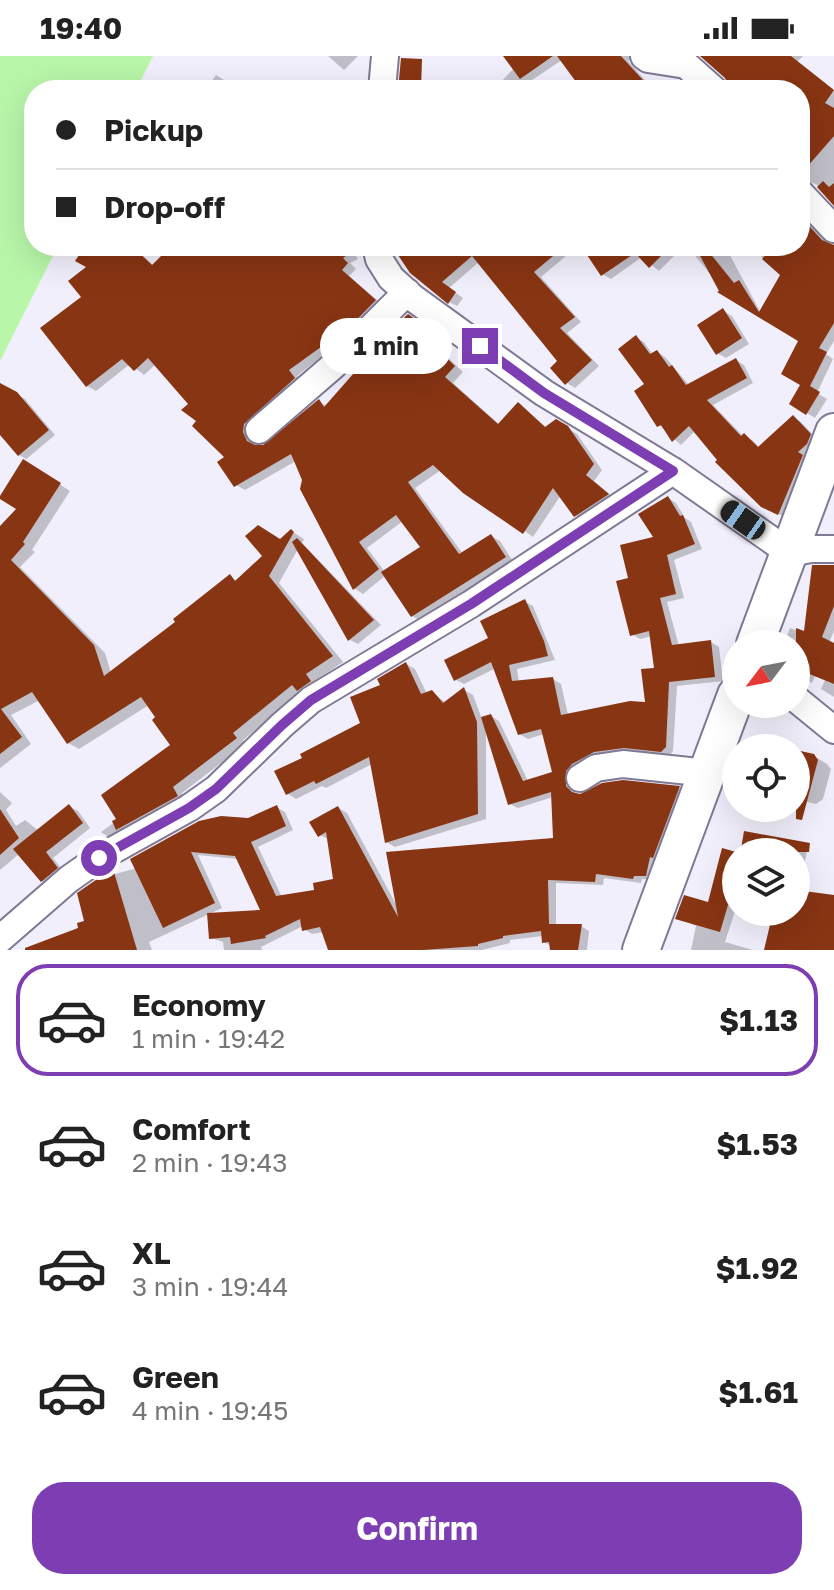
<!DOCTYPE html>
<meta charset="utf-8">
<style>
:root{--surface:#fff;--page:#f2f2f2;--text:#222;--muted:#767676;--line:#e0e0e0;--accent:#7e3eb3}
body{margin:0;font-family:"Golos Text",sans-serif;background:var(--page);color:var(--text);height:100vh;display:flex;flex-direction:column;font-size:30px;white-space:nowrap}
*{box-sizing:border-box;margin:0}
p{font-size:26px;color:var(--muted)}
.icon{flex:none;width:44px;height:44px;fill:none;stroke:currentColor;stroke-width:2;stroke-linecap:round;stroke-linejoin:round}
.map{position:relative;height:894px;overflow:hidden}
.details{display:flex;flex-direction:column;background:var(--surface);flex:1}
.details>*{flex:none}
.guide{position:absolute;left:24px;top:24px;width:786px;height:176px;border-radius:32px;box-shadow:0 8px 32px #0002;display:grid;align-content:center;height:176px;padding:0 32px;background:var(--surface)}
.needle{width:52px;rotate:238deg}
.controls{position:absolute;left:722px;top:574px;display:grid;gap:16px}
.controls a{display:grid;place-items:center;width:88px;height:88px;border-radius:50%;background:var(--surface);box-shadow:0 8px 32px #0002;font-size:40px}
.end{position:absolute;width:36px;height:36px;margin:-18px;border:10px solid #7e3eb3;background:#fff;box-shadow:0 0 0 4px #fff}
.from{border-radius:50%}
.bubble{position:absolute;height:56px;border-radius:28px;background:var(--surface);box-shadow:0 8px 32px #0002;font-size:26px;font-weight:700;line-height:56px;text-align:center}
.car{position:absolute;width:24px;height:48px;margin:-24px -12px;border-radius:10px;box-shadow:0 0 6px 2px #0007;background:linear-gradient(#222 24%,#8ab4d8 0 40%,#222 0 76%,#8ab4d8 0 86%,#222 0)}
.guide b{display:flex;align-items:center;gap:28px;height:76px;font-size:30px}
.guide b+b{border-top:2px solid var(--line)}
.guide i{width:20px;height:20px;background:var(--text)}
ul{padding:14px 0 0;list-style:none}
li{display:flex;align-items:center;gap:24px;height:112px;margin:0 16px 12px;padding:0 16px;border:4px solid transparent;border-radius:32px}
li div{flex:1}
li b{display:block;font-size:30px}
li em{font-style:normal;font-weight:700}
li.active{border-color:var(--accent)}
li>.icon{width:72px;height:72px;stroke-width:1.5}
.primary-button{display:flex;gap:16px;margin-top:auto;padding:16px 32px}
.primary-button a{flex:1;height:92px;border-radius:32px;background:var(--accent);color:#fff;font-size:32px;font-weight:700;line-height:92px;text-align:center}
.status{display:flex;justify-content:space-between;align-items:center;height:56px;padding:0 40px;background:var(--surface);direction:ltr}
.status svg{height:22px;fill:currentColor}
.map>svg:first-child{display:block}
.green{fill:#b8f6a9}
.shadow{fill:#0003;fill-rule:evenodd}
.building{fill:#883513}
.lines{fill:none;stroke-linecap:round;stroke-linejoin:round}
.street-casing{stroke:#7f7994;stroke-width:30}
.secondary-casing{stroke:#7f7994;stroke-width:40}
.street{stroke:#fff;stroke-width:26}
.secondary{stroke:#fff;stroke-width:36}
.route{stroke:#7e3eb3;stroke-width:10}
</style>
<div class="status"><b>19:40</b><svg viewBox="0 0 49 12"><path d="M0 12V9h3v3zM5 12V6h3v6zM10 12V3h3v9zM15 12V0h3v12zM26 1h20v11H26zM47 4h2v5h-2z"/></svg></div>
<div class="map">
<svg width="834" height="894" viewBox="0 0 834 894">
<rect width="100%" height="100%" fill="#f1effb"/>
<path class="green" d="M0 0H153L136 34H34V190H58L0 305Z"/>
<path class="shadow" d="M328 0H358L344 14Z
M526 0H568L517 34H498L496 31Z
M596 0H630L632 2 628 5 654 34H582Z
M703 0H803L797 6 834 35V147L816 128 806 125 800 128V34H731L727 21Z
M216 19 224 24 238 34H206Z
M800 158 830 190H834V285L826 298 833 303 817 337 827 343 815 362 792 348 803 329 801 284 723 238 716 225 687 190H725L761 257 783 219 749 190H800Z
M88 190H132L154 210 174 190H349L358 203 350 207 356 213 349 220 384 250 297 320 303 327 252 383 256 391H263L319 346 327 350 417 266 437 280 432 287 463 316 453 327 500 369 519 348 547 372 556 365 577 378 602 414 594 425 616 444 584 465 576 459 561 439 533 481 441 414 415 432 463 498 491 480 500 485 514 507 421 565 412 560 386 519 363 538 354 532 296 405 245 434 236 429 228 401 199 365 191 349 156 308 144 319 130 308 96 335 87 330 83 241 89 211ZM403 465 422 492 385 516 367 492Z
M396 190H578L541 221 581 266 567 277 599 310 575 332 567 327 559 305 479 206 449 232 463 242 457 250 449 246Z
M584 190H684L659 215 642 201 611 223 602 218Z
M723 255 732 260 749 288 726 302 717 297Z
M636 282 644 286 653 299 657 296 665 301 689 329 736 304 744 309 753 327 713 349 743 380 752 384 760 392 793 361 801 366 818 384 815 392 804 402 810 406 786 462 771 454 720 404 695 375 681 389 659 369Z
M4 332 25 343 55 379 24 405 26 403 19 399 0 376V340Z
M34 412 70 435 32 494 35 496 20 511 105 597 111 617 178 566 230 521 238 525 291 475 304 483 302 487 381 569 358 588 350 584 298 493 279 527 343 606 315 625 320 632 302 636 243 684 246 688 182 737 187 746 116 786 101 776 119 763 173 689 149 649 79 693 68 687 40 644 11 659 31 688 0 712V473L19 453Z
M668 442 676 447 685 462 691 466 702 493 674 504 684 542 667 546 679 590 711 586 719 591 723 625 677 630 673 695 670 699 634 696 602 700 572 727 575 738 580 740 679 732 687 737 654 824 642 823 641 827 604 822 603 829 556 827V870H581L589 875 587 894H552L551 890 544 886 543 880 510 884V887L482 894H330L324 876 312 878 304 873 303 870 261 891 262 894H224L223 886 211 882 263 855 238 803 198 799 222 852 149 886 152 894H58L87 866 104 821 137 812 130 805 200 766 248 764 276 751 285 756 293 774 258 791 282 841 317 836 336 824 329 783 319 779 338 752 347 757 398 852 555 783 553 741 518 752 510 748 486 673V763L395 791 386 786 372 708 326 732 322 730 296 743 287 737 363 668 382 630 406 608 415 613 427 638 432 636 446 647 464 634 473 639 482 663 491 660 499 665 528 725 555 717 544 678 528 683 519 678 496 612 464 628 456 624 524 545 533 550 555 604 517 613 519 626 553 623 561 628 568 659 647 648 656 614 652 580 640 583 632 578 631 524 656 482Z
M834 511V575L829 587 834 590V641L821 633 825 624 815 620 812 627 801 622 802 615 796 612V588H784L790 572 806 578Z
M796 696 812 699 827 708 831 713 823 743 816 748 796 743Z
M0 736 12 747 6 754 16 770 25 764 39 775 69 750 78 755 90 772 53 802 65 817 51 830 42 825 20 797 0 814Z
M746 777 807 794 800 836 834 841V894H766L774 859 758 856H796V796H743Z
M736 798V852L725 886 753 894H691L696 870 678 862 710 848Z"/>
<path class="building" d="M503 0H553L520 23Z
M557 0H621L652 34H582Z
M700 0H791L834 34 825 47 834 52V80L800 119V34H730L725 22Z
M401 2 422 3 421 34H398Z
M823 125 829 131 834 127V150L817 131Z
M800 160 822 184 834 189V267L819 292 827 296 810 330 820 336 806 359 789 348 800 329 781 318 798 285 717 236 719 235 698 196 705 191 734 227 739 224 759 256 780 219 762 203 773 190H800Z
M85 190H132L152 209 171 190H360L343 202 348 207 342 214 376 244 328 293 324 295 321 291 289 314 295 322 244 368 243 376 247 385 255 389H263L319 343 324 351 361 309 358 307 408 258 429 273 424 280 455 310 445 321 498 368 518 346 545 371 556 363 568 370 594 408 586 419 609 438 574 461 553 432 523 478 463 437 433 409 408 426 459 498 491 478 506 501 411 561 381 516 420 491 396 459 359 486 379 513 353 534 300 433 302 424 291 398 234 431 217 406 224 401 192 370 196 365 181 354 188 348 148 302 134 315 122 303 86 331 40 272 81 241 68 225 86 211 75 205Z
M392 190H565L534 216 575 261 560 272 592 304 565 329 550 312 557 305 472 200 442 226 456 236 448 248 410 217Z
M581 190H671L649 212 635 197 601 220Z
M723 252 742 282 716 299 697 269Z
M636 279 650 298 657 294 669 311 672 309 686 329 736 302 747 322 707 344 741 380 744 377 758 391 793 359 811 378 807 388 798 396 803 399 778 459 761 451 715 406 717 404 689 370 672 386 661 369 657 371 634 335 644 328 618 293Z
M0 327 17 336 49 374 18 400 0 379Z
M23 403 61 427 23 486 25 488 11 504 94 589 104 620 175 566 173 563 230 518 235 525 262 500 245 480 258 469 280 483 291 473 294 476 269 520 333 600 306 618 311 625 297 635 292 629 233 677 237 682 173 731 178 740 116 774 112 765 116 763 101 739 170 689 152 664 155 661 141 641 67 688 32 636 1 653 22 681 0 698V470L16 453 0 443V440Z
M668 440 680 460 683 459 695 488 667 499 676 538 660 542 672 589 711 584 715 621 669 626 666 691 661 696 624 692 594 696 572 708 566 715V730L572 736 580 738 602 727 623 724 680 730 653 802 650 801 646 820H634L633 823 596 818 595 826 548 824 549 868H582L578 894H550L549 886 542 887 541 875 503 880V882L478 888V890L423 894H328L320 871 302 875 300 863 265 880 266 882 231 888 230 881 209 883 207 857 260 854 235 800 191 796 215 847 163 872 130 803 199 765 221 760 248 762 277 749 286 770 251 786 276 840 314 834 313 827 333 823 326 776 318 781 309 766 338 750 398 861 386 796 553 782 551 736 508 749 481 661 491 658 523 725 552 716 541 673 518 679 491 606 454 625 444 604 488 582 480 565 525 543 544 585 548 600 509 609 512 625 553 621 561 659 630 645 645 646 641 613 654 612 649 575 630 580 616 525 628 522 620 489 653 481 638 458Z
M297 482 374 564 348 585 292 486Z
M812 509H834V550L822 581 834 587V628L807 617 804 624 799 623 800 614 796 613V572L804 575Z
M406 606 421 638 432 634 443 647 464 631 477 666 478 758 385 787 369 701 316 728 314 725 286 739 274 715 302 702 300 698 360 667 350 641 380 629 377 623Z
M796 694 814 698 818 704 802 764 796 763Z
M69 748 83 767 46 796 58 812 41 826 13 793Z
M0 753 19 782 0 799Z
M744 775 810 787 809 796H757L741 793Z
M722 792 736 796V851L728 849 720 876 675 863 684 839 708 846Z
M114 816 137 894H25V892L78 872 77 867 84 865 77 837 103 819Z
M796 834 834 839V894H764L773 856H796Z"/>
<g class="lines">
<g class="street-casing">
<path id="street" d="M644 0 648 3 686 9 714 34
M382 34 385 0
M800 137 834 173
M376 190 379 203 391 222 413 242 544 337 673 415 790 497 811 493H834
M259 374 333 310 407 236
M796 643 834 674
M580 722 596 712 623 708 708 717
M0 883 69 823 99 802 189 752 216 733 282 669 311 644 471 548 673 415"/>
</g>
<g class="secondary-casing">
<path id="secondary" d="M755 588 834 376
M641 894 736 639"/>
</g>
<use href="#street" class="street"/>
<use href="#secondary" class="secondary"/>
</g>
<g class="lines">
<path class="route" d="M99 802 189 752 216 733 282 669 311 644 471 548 673 415 544 337 480 290"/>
</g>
</svg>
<div class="controls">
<a><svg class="needle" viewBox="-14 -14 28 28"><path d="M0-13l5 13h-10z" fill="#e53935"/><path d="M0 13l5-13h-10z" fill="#767676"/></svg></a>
<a><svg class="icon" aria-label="locate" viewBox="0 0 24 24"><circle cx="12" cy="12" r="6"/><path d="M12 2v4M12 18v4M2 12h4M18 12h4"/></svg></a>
<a><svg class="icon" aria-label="layers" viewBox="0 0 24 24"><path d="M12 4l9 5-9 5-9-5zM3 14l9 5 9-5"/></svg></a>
</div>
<i class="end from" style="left:99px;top:802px"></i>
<i class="end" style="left:480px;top:290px"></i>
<div class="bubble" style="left:320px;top:262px;width:132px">1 min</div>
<i class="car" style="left:743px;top:464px;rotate:305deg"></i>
<div class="guide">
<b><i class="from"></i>Pickup</b>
<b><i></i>Drop-off</b>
</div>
</div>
<section class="details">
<ul>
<li class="active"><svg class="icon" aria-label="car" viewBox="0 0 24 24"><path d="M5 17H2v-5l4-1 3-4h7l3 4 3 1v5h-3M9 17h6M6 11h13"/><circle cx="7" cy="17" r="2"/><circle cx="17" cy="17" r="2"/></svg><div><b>Economy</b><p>1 min · 19:42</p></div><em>$1.13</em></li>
<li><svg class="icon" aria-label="car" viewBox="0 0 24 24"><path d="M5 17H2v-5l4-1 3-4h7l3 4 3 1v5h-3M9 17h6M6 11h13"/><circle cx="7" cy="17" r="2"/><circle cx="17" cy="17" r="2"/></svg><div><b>Comfort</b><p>2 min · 19:43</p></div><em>$1.53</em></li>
<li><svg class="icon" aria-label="car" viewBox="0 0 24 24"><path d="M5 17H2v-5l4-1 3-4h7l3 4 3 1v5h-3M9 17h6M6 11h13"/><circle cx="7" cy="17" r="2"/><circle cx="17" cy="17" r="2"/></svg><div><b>XL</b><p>3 min · 19:44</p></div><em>$1.92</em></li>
<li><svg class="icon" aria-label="car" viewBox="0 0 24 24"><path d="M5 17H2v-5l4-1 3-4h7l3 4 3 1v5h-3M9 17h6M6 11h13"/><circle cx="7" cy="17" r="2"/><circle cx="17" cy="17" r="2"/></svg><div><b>Green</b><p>4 min · 19:45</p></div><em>$1.61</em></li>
</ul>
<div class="primary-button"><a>Confirm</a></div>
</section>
